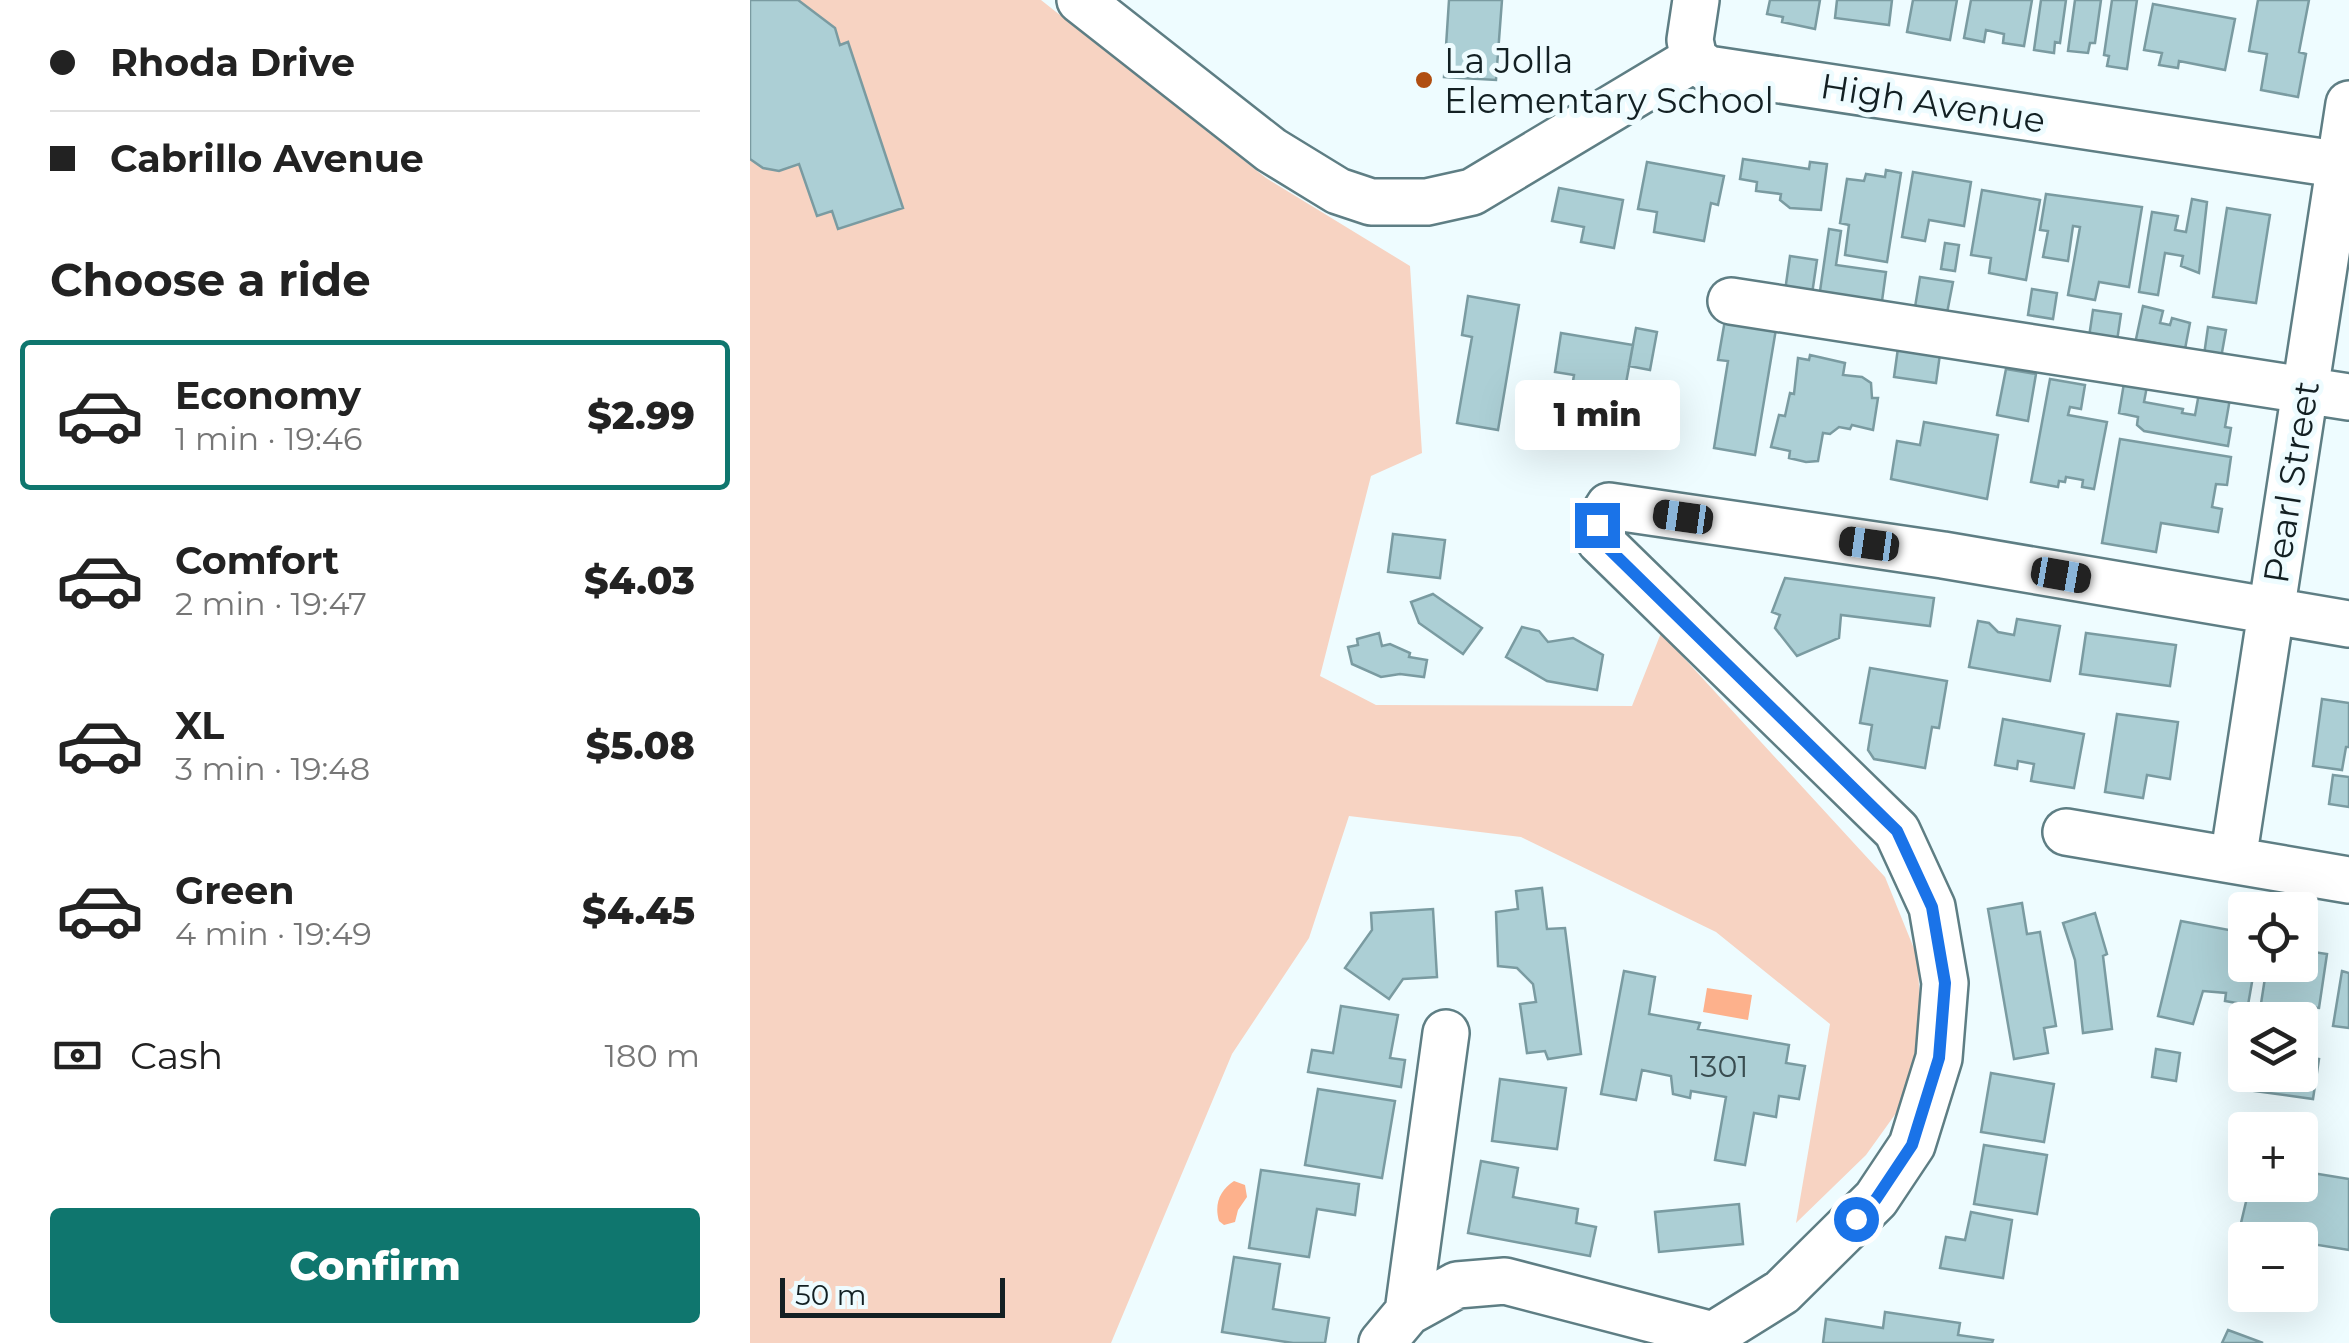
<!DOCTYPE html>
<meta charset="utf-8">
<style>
:root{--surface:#fff;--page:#f2f2f2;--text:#222;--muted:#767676;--line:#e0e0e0;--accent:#0f766e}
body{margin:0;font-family:Montserrat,sans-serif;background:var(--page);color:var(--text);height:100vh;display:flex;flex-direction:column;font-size:38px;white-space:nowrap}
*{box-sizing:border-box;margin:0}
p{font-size:32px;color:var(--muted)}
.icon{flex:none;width:55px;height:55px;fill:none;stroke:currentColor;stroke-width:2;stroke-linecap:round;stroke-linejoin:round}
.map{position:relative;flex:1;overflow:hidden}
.details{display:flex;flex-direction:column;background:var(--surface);width:750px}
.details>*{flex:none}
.top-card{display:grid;align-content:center;height:220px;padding:0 50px;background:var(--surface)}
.buttons{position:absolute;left:1478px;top:892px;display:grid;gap:20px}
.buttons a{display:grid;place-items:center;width:90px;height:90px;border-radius:10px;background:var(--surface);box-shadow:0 10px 40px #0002;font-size:50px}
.scale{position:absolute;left:30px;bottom:25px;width:225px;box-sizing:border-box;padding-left:10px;border:5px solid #132023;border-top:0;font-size:28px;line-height:35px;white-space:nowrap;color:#132023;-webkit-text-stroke:8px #eefcff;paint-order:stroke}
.end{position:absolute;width:45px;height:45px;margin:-22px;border:12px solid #1a73e8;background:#fff;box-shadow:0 0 0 5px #fff}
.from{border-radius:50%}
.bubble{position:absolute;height:70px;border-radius:10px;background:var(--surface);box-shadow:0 10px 40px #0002;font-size:32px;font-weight:800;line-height:70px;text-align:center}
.car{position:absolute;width:30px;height:60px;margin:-30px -15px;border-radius:12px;box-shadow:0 0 8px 2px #0007;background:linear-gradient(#222 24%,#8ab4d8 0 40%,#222 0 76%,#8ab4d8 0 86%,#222 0)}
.top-card b{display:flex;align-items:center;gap:35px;height:95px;font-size:38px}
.top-card b+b{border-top:2px solid var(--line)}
.top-card i{width:25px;height:25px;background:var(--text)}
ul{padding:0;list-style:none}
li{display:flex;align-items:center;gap:30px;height:150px;margin:0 20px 15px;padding:0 30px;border:5px solid transparent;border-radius:10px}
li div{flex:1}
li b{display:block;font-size:38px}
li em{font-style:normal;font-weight:800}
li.active{border-color:var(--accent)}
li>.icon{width:90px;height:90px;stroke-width:1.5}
h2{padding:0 50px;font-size:45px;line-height:120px}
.pay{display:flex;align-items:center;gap:25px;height:110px;padding:0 50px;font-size:38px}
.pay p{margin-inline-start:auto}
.primary-button{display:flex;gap:20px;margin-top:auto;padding:20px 50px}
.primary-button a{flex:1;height:115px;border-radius:10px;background:var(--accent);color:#fff;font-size:40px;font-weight:800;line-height:115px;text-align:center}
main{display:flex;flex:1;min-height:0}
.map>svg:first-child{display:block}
.green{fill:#f7d3c2}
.water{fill:#fdb18c}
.building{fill:#accfd5;stroke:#7a9ba1;stroke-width:2.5}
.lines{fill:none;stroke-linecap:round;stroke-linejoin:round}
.minor-casing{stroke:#5e7e84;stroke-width:50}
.minor{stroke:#fff;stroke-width:45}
.route{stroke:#1a73e8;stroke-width:12}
.poi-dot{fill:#b04e11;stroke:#eefcff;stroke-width:4}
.labels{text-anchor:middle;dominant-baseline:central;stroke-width:10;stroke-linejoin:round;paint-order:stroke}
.number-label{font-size:30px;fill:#394c50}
.poi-label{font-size:35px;fill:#132023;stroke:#eefcff;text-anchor:start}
.street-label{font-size:35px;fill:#132023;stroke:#eefcff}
</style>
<main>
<section class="details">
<div class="top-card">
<b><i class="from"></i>Rhoda Drive</b>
<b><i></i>Cabrillo Avenue</b>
</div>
<h2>Choose a ride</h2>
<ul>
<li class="active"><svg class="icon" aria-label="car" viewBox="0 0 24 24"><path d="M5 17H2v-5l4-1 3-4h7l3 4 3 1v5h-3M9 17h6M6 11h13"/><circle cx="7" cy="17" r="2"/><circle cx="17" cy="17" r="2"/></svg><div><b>Economy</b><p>1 min · 19:46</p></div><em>$2.99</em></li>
<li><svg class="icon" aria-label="car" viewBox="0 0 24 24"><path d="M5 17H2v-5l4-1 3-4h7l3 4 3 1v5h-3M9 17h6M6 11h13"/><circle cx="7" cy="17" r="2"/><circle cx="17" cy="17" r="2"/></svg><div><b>Comfort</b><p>2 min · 19:47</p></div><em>$4.03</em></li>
<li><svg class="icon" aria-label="car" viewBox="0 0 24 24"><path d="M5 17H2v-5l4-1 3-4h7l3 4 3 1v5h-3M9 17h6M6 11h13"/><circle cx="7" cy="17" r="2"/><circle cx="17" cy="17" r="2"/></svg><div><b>XL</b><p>3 min · 19:48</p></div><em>$5.08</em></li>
<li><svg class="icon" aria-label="car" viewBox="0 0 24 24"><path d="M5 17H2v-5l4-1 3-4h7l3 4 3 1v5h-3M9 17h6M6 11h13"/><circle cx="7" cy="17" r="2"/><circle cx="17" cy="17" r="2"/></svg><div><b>Green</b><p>4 min · 19:49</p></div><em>$4.45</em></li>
</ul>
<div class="pay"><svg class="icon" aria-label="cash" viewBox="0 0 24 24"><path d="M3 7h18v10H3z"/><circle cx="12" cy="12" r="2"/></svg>Cash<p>180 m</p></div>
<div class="primary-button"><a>Confirm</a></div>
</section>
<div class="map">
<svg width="1599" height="1343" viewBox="0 0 1599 1343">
<rect width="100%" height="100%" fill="#eefcff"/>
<path class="green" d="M0 0H291L516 178 660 266 672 453 621 476 570 676 626 705 882 706 911 633 1135 877 1167 956 1172 1030 1154 1102 1116 1155 1046 1223 1080 1024 966 932 771 837 599 816 559 938 482 1054 361 1343H0Z"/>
<path class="water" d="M957 988 1002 995 998 1020 953 1012Z
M484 1181 495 1185 497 1197 488 1210 485 1222 474 1225 469 1221C464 1204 470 1190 484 1181Z"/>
<path class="building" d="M0 0H48L85 28 90 45 98 42 153 208 88 229 82 211 67 216 49 164 29 171 13 168 0 159Z
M699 0H752L746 80 694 77Z
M1020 0H1070L1065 29 1032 22 1033 17 1017 14Z
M1087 0H1142L1139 25 1085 18Z
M1163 0H1207L1200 40 1157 32Z
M1221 0H1282L1274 46 1253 43 1254 34 1236 30 1234 42 1214 38Z
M1291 0H1316L1310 43 1305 42 1304 53 1284 50Z
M1325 0H1351L1345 43H1340L1338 53 1318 51Z
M1362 0H1387L1377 69 1357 66 1359 56 1354 55Z
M1508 0H1559L1549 52 1556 54 1548 97 1511 90 1517 54 1499 51Z
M1403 4 1485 19 1475 70 1429 61 1428 68 1409 65 1412 53 1394 50Z
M993 159 1059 169 1060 162 1077 164 1071 210 1040 208 1030 200 1031 194 1006 191 1007 182 990 179Z
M897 162 974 176 968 205 961 203 954 241 904 232 907 212 888 209Z
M1136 170 1151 173 1137 262 1095 255 1099 225 1090 223 1097 179 1114 181 1116 174 1135 177Z
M1163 172 1221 182 1214 226 1179 220 1175 241 1152 237Z
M809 188 873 200 864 248 831 242 834 227 802 221Z
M1232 190 1290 200 1276 280 1239 273 1241 258 1221 255Z
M1296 194 1392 207 1379 287 1349 282 1345 300 1318 295 1330 227 1323 226 1318 261 1293 257 1298 231 1290 230Z
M1442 199 1457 202 1449 273 1431 266 1433 256 1415 253 1408 295 1389 292 1402 212 1428 216 1425 230 1436 232Z
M1477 208 1520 215 1506 303 1463 297Z
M1079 229 1091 231 1086 265 1136 272 1132 301 1069 298Z
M1195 243 1209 245 1205 271 1191 269Z
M1040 256 1067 260 1062 294 1035 291Z
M1170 277 1203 282 1197 313 1165 307Z
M1282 289 1307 293 1303 319 1278 315Z
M718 296 769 305 748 430 707 423 722 337 712 335Z
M1393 306 1413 311 1410 323 1420 325 1422 318 1440 323 1435 349 1386 339Z
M1343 310 1371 314 1367 341 1339 337Z
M975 320 1026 329 1005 455 964 448 978 361 968 360Z
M1458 327 1476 330 1471 358 1454 355Z
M886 328 907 332 900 370 879 366Z
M811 333 883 345 872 405 887 407 881 442 815 431 824 375 805 372Z
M1148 348 1190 354 1186 383 1144 377Z
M1060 355 1095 363 1093 375 1112 377 1121 383 1122 398H1128L1123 430 1102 425 1100 429 1089 427 1080 434 1073 433 1068 461 1056 462 1039 458 1040 451 1021 447 1029 415 1035 416 1040 393 1044 394 1048 358 1059 360Z
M1256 369 1286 374 1278 421 1247 415Z
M1375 377 1398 381 1394 402 1433 409 1432 413 1445 415 1450 388 1481 393 1475 427 1481 428 1478 446 1394 431 1387 425 1388 417 1369 413Z
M1300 379 1335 385 1331 409 1320 407 1318 415 1357 422 1344 489 1332 487 1333 480 1316 477 1315 482 1309 481 1308 487 1281 482Z
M1174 422 1248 435 1237 499 1141 479 1147 441 1170 445Z
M1370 439 1481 457 1477 485 1466 484 1462 507 1472 509 1468 532 1411 523 1406 552 1352 543Z
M643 534 695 540 690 578 638 572Z
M1035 578 1184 598 1180 626 1091 615 1089 638 1047 656 1025 628 1030 615 1022 612Z
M683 594 732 628 713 654 669 623 661 602Z
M1267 619 1310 626 1300 681 1219 667 1228 621 1239 623 1248 632 1264 635Z
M772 627 789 631 798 642 823 638 853 655 847 690 797 681 756 657Z
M629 633 632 646 640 644 660 653 659 657 677 660 674 677 650 674 631 677 602 664 598 647 608 645 607 639Z
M1336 633 1426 645 1420 686 1330 674Z
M1120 668 1197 681 1189 728 1182 727 1175 768 1124 759 1118 750 1122 725 1110 723Z
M1572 699 1599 703V747H1596L1592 770 1563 766Z
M1367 714 1428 722 1420 779 1397 775 1393 798 1355 792Z
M1253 719 1334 734 1324 788 1281 781 1284 764 1268 761 1267 769 1245 765Z
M1583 775 1599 777V807L1579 804Z
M792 888 797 929 815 928 831 1054 798 1059 795 1051 777 1053 770 1004 786 1002 783 984 767 968 748 966 746 912 768 909 766 891Z
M1272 903 1277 934 1290 932 1306 1026 1294 1028 1298 1053 1264 1059 1238 909Z
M683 909 687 977 653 979 639 999 595 968 622 930 621 913Z
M1345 913 1357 954 1353 956 1362 1029 1333 1033 1325 960 1313 923Z
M1431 921 1495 933V965H1505L1498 1005 1475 1001 1476 993 1453 991 1443 1024 1408 1016Z
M1550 950 1577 954 1569 1008 1558 1007 1556 1017 1510 1010 1517 965H1550Z
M874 971 905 977 899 1014 950 1023 948 1029 1039 1045 1036 1063 1055 1066 1049 1099 1029 1096 1026 1117 1004 1113 995 1165 965 1160 976 1097 941 1091 940 1098 923 1094 921 1076 892 1070 886 1100 851 1094Z
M1592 971 1599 973V1028L1583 1026Z
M591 1006 648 1015 640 1058 655 1060 651 1087 558 1072 562 1050 583 1053Z
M1406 1049 1430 1053 1426 1081 1402 1077Z
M1550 1056 1569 1059 1563 1099 1504 1091 1506 1075H1550Z
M1241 1073 1304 1084 1294 1142 1231 1132Z
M750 1079 816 1088 807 1149 742 1141Z
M568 1089 645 1101 632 1178 555 1165Z
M1234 1145 1297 1155 1287 1214 1224 1204Z
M731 1161 768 1168 763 1197 828 1209 826 1223 846 1227 840 1256 718 1233Z
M511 1170 609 1184 605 1215 567 1209 559 1257 499 1248Z
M1550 1171 1599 1179V1250L1531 1239 1533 1230 1491 1223 1500 1185H1550Z
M989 1204 993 1244 909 1252 905 1212Z
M1221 1212 1262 1220 1253 1278 1190 1268 1196 1237 1215 1240Z
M484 1257 530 1264 523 1309 579 1318 575 1343H543L472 1332Z
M1135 1312 1210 1323 1208 1335 1243 1340 1242 1343H1073L1076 1319 1133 1328Z
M1478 1330 1513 1343H1472Z"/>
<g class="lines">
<g class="minor-casing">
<path id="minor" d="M330 0 521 150 588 191 621 202H677L722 192 944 59
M944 59 958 69 1599 166
M944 59 940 40 946 0
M981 301 1599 397
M1316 832 1599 880
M1483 860 1599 104
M658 1312 707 1285 755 1281 963 1335
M632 1343 658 1312 696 1033
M962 1343 963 1335 1032 1292 1126 1199 1162 1145 1189 1058 1195 983 1182 907 1147 831 850 541 847 525 859 506 1193 555 1599 624"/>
</g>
<use href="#minor" class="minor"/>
</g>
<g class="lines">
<path class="route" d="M847 525 850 540 1147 831 1182 907 1195 983 1189 1058 1162 1145 1126 1199 1106 1219"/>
</g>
<circle class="poi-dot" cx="674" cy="80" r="10"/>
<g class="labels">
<g class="number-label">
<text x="969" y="1066">1301</text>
</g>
<g class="poi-label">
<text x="694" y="60">La Jolla<tspan x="694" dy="40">Elementary School</tspan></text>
</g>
<g class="street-label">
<text transform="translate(1183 103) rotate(9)">High Avenue</text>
<text transform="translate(1541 482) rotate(-81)">Pearl Street</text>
</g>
</g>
</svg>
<div class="buttons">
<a><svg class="icon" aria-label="locate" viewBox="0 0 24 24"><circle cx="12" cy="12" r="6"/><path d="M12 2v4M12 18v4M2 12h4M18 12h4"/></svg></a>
<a><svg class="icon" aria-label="layers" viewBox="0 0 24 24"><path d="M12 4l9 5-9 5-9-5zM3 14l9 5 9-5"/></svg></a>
<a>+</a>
<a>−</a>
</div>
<div class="scale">50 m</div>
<i class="end from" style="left:1106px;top:1219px"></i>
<i class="end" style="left:847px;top:525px"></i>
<div class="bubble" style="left:765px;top:380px;width:165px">1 min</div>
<i class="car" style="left:933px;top:517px;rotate:278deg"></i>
<i class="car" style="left:1119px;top:544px;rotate:278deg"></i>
<i class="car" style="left:1311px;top:575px;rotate:100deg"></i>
</div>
</main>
